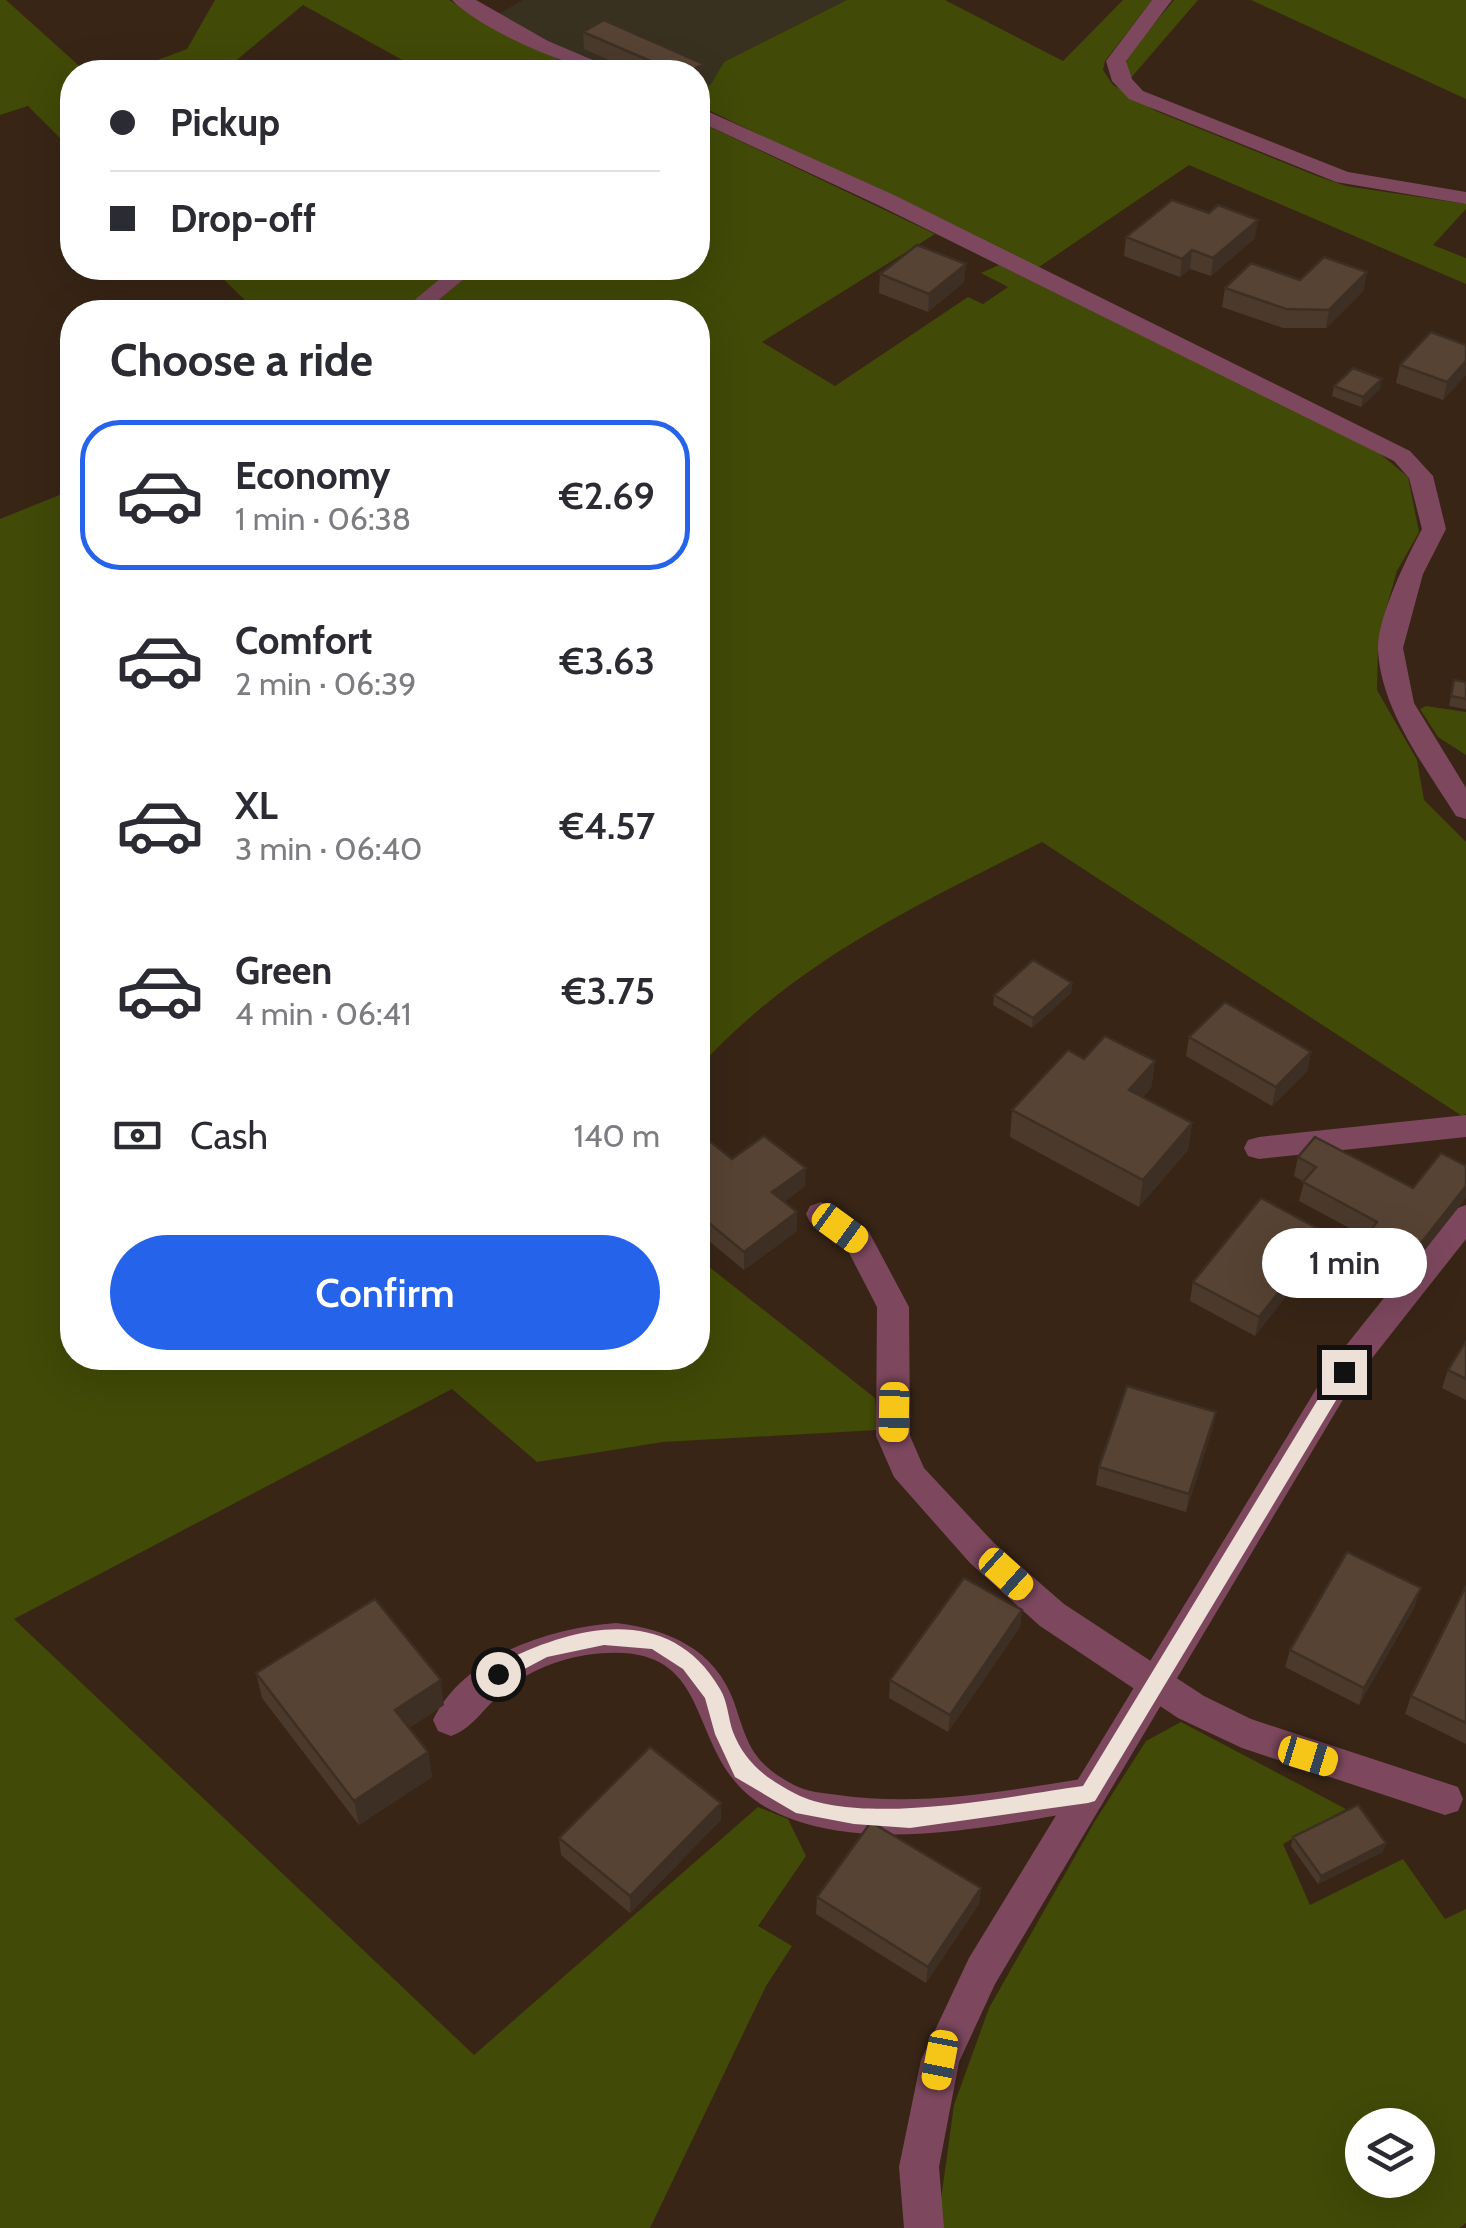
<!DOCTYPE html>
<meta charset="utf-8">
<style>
:root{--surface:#fff;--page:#f2f2f3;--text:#2b2b33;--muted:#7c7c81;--line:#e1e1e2;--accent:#2563eb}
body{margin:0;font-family:Cabin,sans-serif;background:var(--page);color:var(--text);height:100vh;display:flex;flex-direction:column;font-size:38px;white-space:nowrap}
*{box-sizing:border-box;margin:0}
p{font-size:32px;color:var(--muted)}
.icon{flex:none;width:55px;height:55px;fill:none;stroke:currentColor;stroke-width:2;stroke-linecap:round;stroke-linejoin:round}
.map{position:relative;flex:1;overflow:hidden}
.drawer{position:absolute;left:60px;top:300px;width:650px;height:1070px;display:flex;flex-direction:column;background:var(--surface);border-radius:40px;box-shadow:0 10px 40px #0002}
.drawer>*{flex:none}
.hud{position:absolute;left:60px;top:60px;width:650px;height:220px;border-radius:40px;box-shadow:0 10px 40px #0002;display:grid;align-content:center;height:220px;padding:0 50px;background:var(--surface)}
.controls{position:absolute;left:1345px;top:2108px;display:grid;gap:20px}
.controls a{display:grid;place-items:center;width:90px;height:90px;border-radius:50%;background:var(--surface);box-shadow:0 10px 40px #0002;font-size:50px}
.end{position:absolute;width:45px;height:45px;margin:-22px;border:12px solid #ede0d6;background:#111;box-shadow:0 0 0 5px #111}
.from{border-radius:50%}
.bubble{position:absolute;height:70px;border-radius:35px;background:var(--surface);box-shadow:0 10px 40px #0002;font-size:32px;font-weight:600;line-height:70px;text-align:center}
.car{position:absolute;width:30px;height:60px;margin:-30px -15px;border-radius:12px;box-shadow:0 0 8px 2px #0007;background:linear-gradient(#f5c518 24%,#345 0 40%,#f5c518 0 76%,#345 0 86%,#f5c518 0)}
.hud b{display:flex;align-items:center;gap:35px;height:95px;font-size:38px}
.hud b+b{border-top:2px solid var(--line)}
.hud i{width:25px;height:25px;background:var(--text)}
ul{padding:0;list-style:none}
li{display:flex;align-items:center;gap:30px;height:150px;margin:0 20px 15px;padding:0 30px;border:5px solid transparent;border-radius:40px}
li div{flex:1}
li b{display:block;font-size:38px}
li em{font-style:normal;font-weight:600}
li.on{border-color:var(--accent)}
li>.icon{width:90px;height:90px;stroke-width:1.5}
h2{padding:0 50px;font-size:45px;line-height:120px}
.pay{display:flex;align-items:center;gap:25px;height:110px;padding:0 50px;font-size:38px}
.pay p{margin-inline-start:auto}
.button{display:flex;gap:20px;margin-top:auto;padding:20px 50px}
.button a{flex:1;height:115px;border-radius:60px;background:var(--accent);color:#fff;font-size:40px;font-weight:600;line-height:115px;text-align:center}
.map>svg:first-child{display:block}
.commercial{fill:#383120}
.green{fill:#414a07;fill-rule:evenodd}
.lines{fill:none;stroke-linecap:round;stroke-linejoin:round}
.lane{fill:#7d485e;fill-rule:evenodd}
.street{fill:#7d485e;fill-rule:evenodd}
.wall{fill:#4b3a2c}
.shaded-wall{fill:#3d2f24}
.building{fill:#574333;stroke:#3d2f24;stroke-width:2.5}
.route{fill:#ede0d6}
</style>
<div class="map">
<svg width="1466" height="2228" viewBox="0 0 1466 2228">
<rect width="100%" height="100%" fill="#382516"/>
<path class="commercial" d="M523 0H847L724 62 711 84 698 93V72H593L568 65 486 21Z"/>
<path class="green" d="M0 0H6L86 72H72V150L28 106 0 115Z
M215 0H449L568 65 565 72H424L303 5 222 72H126L187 49Z
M847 0H945L1063 61 1123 0H1152L1105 61 1103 70 1113 85 1156 111 1317 176 1346 186 1466 204V209L1433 245 1466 258V284L1189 165 1036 269 698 105V93L711 84 724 62Z
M1174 0H1198L1130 79 1126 64 1128 55Z
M1251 0H1466V99Z
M698 121 935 234 762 342 835 386 968 297 983 304 1008 287 981 273 999 265 1378 452 1408 477 1419 532 1397 571 1386 609 1378 644 1377 690 1417 760 1424 800 1466 842V1114L1462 1116 1042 842C915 906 796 961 698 1068V312H420L475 268H698Z
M212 268H457L399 312H257Z
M72 490V502L66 505 72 511V1358H698V1258L875 1398 878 1430 663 1442 537 1462 452 1389 14 1619 474 2055 758 1807 788 1819 806 1856 758 1926 792 1946 766 1986 650 2228H0V519Z
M1426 706 1466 712V755L1438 737 1420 709Z
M1181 1722 1346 1809 1283 1844 1310 1905 1403 1859 1445 1919 1466 1909V2223L1459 2228H937L954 2105 989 2008 1095 1821 1146 1741ZM1362 2125H1418V2180H1362Z"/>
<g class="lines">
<path class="lane" d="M584 57 594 63 587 72H567L577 59Z
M453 268H477L424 312H400Z
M1466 1115V1137L1259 1159 1248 1156 1244 1148 1248 1140 1259 1137Z
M821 1202 869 1232 909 1307 910 1436 924 1468 994 1543 1064 1604 1204 1696 1251 1719 1458 1787 1463 1799 1458 1811 1445 1815 1242 1748 1178 1718 1040 1626 970 1563 894 1477 876 1436 877 1307 847 1249 810 1222 806 1214 810 1206Z
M616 1623C668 1629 715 1649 734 1702 748 1744 751 1762 794 1785 807 1792 823 1793 838 1795 923 1807 1005 1791 1088 1778L1101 1782 1106 1794 1101 1806 1088 1810C993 1826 861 1856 771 1810 675 1761 729 1634 586 1655 554 1660 520 1675 497 1697 482 1711 471 1729 451 1736L438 1731 433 1720C464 1655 550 1628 616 1623Z"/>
<path class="street" d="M452 0H476L548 41 621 72C580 75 481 30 452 0Z
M1152 0H1172L1126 61 1132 79 1143 91 1348 172 1466 192V204L1336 182 1129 99 1112 81 1106 61Z
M698 107 894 195 1410 451 1433 476 1446 529 1423 574 1403 648 1414 703 1466 788V819L1456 816C1425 766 1382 712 1378 651 1376 620 1407 557 1422 529L1409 478 1394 461 878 205 698 121Z
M1466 1205V1239L1354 1381 995 1984 959 2062 939 2167 944 2228H904L899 2167 921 2060 969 1958 1332 1363 1455 1209Z"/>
</g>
<path class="wall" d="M583 32 704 64V81L698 72H636L584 49Z
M1126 237 1255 238 1211 276 1190 269 1180 277 1124 256Z
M966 264 964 282 928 312 879 293 880 274Z
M1300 280 1364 290 1326 328H1283L1222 307 1225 288Z
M1466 345V375L1443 400 1396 383 1400 365Z
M1334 386 1380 389 1361 407 1332 396Z
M1454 680 1466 682V709L1449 706Z
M1072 983 1071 993 1032 1028 993 1005 994 995Z
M1189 1037 1311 1052 1307 1071 1272 1106 1186 1056Z
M1084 1059 1155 1061 1151 1088 1143 1097 1192 1123 1188 1150 1139 1207 1010 1137 1012 1110Z
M698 1132 732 1159 805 1186 784 1202 797 1212V1231L744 1270 698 1232Z
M1441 1153 1398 1284 1356 1262 1361 1243 1366 1237 1299 1201 1304 1182 1294 1176 1298 1157 1413 1188Z
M1321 1251 1255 1336 1190 1301 1193 1282Z
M1466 1341V1400L1442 1388 1448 1370Z
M1216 1412 1212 1430 1186 1512 1096 1485 1099 1467Z
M1466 1586V1744L1405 1714 1411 1696Z
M1415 1606 1359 1705 1285 1667 1290 1650Z
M1022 1610 1020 1627 948 1732 889 1698 890 1680Z
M256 1673 444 1705 409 1728 428 1752 432 1777 359 1825 262 1698Z
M721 1803V1820L630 1913 561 1855 559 1838Z
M1293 1837 1383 1852 1318 1884 1291 1846Z
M981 1888 979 1904 926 1983 816 1914 817 1897Z"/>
<path class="shaded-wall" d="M704 64V81L698 85V72H688Z
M1258 220 1255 238 1211 276 1213 258Z
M1192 250 1190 269 1180 277 1182 259Z
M966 264 964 282 928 312 929 294Z
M1367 272 1364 290 1326 328 1329 310Z
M1466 361V375L1443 400 1447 382Z
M1382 379 1380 389 1361 407 1363 397Z
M1072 983 1071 993 1032 1028 1033 1018Z
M1311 1052 1307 1071 1272 1106 1276 1087Z
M1155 1061 1151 1088 1125 1117 1129 1090Z
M1192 1123 1188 1150 1139 1207 1143 1180Z
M806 1168 805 1186 772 1211V1192Z
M1466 1186V1198L1398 1284 1403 1266Z
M797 1212V1231L744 1270V1252Z
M1326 1233 1321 1251 1255 1336 1259 1317Z
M1216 1412 1212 1430 1186 1512 1189 1494Z
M1421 1588 1415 1606 1359 1705 1364 1688Z
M1022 1610 1020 1627 948 1732 950 1715Z
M441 1680 444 1705 399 1734 395 1710Z
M428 1752 432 1777 359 1825 354 1801Z
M721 1803V1820L630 1913V1896Z
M1386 1843 1383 1852 1318 1884 1321 1876Z
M981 1888 979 1904 926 1983 928 1967Z"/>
<path class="building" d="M604 20 704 64 688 72H676L583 32Z
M1172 200 1209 213 1218 205 1258 220 1213 258 1192 250 1182 259 1126 237Z
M917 245 966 264 929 294 880 274Z
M1324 257 1367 272 1329 310 1286 309 1225 288 1251 263 1300 280Z
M1431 332 1466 345V361L1447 382 1400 365Z
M1353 368 1382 379 1363 397 1334 386Z
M1454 680 1466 682V699L1451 696Z
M1033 960 1072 983 1033 1018 994 995Z
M1225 1002 1311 1052 1276 1087 1189 1037Z
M1105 1036 1155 1061 1129 1090 1192 1123 1143 1180 1012 1110 1068 1050 1084 1059Z
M698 1132 732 1159 764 1136 806 1168 772 1192 797 1212 744 1252 698 1214Z
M1315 1137 1413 1188 1441 1153 1466 1166V1186L1403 1266 1361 1243 1377 1222 1303 1182 1316 1167 1298 1157Z
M1261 1198 1326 1233 1259 1317 1193 1282Z
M1466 1341V1379L1448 1370Z
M1127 1386 1216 1412 1189 1494 1099 1467Z
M1347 1552 1421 1588 1364 1688 1290 1650Z
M964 1578 1022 1610 950 1715 890 1680Z
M1466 1586V1723L1411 1696Z
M375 1599 441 1680 395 1710 428 1752 354 1801 256 1673Z
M650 1747 721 1803 630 1896 559 1838Z
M1358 1805 1386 1843 1321 1876 1293 1837Z
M871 1822 981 1888 928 1967 817 1897Z"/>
<path class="route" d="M1344 1365 1350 1368V1377L1095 1801 1088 1803 910 1828 854 1824 796 1813 735 1777 715 1734 705 1698 683 1669 652 1649 604 1645 547 1657 498 1683 488 1674 491 1668C566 1628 667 1598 720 1689 728 1702 728 1718 733 1732 745 1763 767 1779 796 1794 861 1827 1010 1796 1083 1786L1337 1368Z"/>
</svg>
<div class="controls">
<a><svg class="icon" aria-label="layers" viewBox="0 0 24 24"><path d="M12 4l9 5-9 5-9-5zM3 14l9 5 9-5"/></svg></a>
</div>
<i class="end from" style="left:498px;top:1674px"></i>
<i class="end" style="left:1344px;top:1372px"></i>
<div class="bubble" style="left:1262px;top:1228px;width:165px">1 min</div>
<i class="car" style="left:840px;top:1228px;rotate:126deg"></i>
<i class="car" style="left:894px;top:1412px;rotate:181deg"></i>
<i class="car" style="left:1006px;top:1574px;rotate:132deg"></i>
<i class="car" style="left:1308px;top:1756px;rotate:107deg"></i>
<i class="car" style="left:940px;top:2060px;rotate:191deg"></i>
<div class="hud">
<b><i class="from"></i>Pickup</b>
<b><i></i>Drop-off</b>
</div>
<section class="drawer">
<h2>Choose a ride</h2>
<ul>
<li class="on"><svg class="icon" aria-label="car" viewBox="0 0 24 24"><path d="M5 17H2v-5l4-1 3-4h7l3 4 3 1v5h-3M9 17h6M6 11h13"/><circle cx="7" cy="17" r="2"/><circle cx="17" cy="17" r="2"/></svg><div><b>Economy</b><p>1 min · 06:38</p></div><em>€2.69</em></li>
<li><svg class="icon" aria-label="car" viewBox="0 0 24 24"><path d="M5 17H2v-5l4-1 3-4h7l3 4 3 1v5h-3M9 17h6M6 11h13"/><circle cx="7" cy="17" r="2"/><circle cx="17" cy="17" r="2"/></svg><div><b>Comfort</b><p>2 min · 06:39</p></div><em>€3.63</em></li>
<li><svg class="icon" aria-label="car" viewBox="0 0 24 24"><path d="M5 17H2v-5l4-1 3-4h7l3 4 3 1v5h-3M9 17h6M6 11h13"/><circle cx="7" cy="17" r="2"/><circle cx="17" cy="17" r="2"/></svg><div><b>XL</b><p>3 min · 06:40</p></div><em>€4.57</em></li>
<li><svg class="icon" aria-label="car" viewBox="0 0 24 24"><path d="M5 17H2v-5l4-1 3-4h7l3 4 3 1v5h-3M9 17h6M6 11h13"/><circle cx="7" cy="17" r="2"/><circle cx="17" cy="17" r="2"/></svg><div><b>Green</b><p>4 min · 06:41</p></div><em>€3.75</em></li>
</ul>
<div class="pay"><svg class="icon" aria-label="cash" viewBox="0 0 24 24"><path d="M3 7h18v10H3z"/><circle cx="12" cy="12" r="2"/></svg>Cash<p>140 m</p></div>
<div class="button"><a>Confirm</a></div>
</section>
</div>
